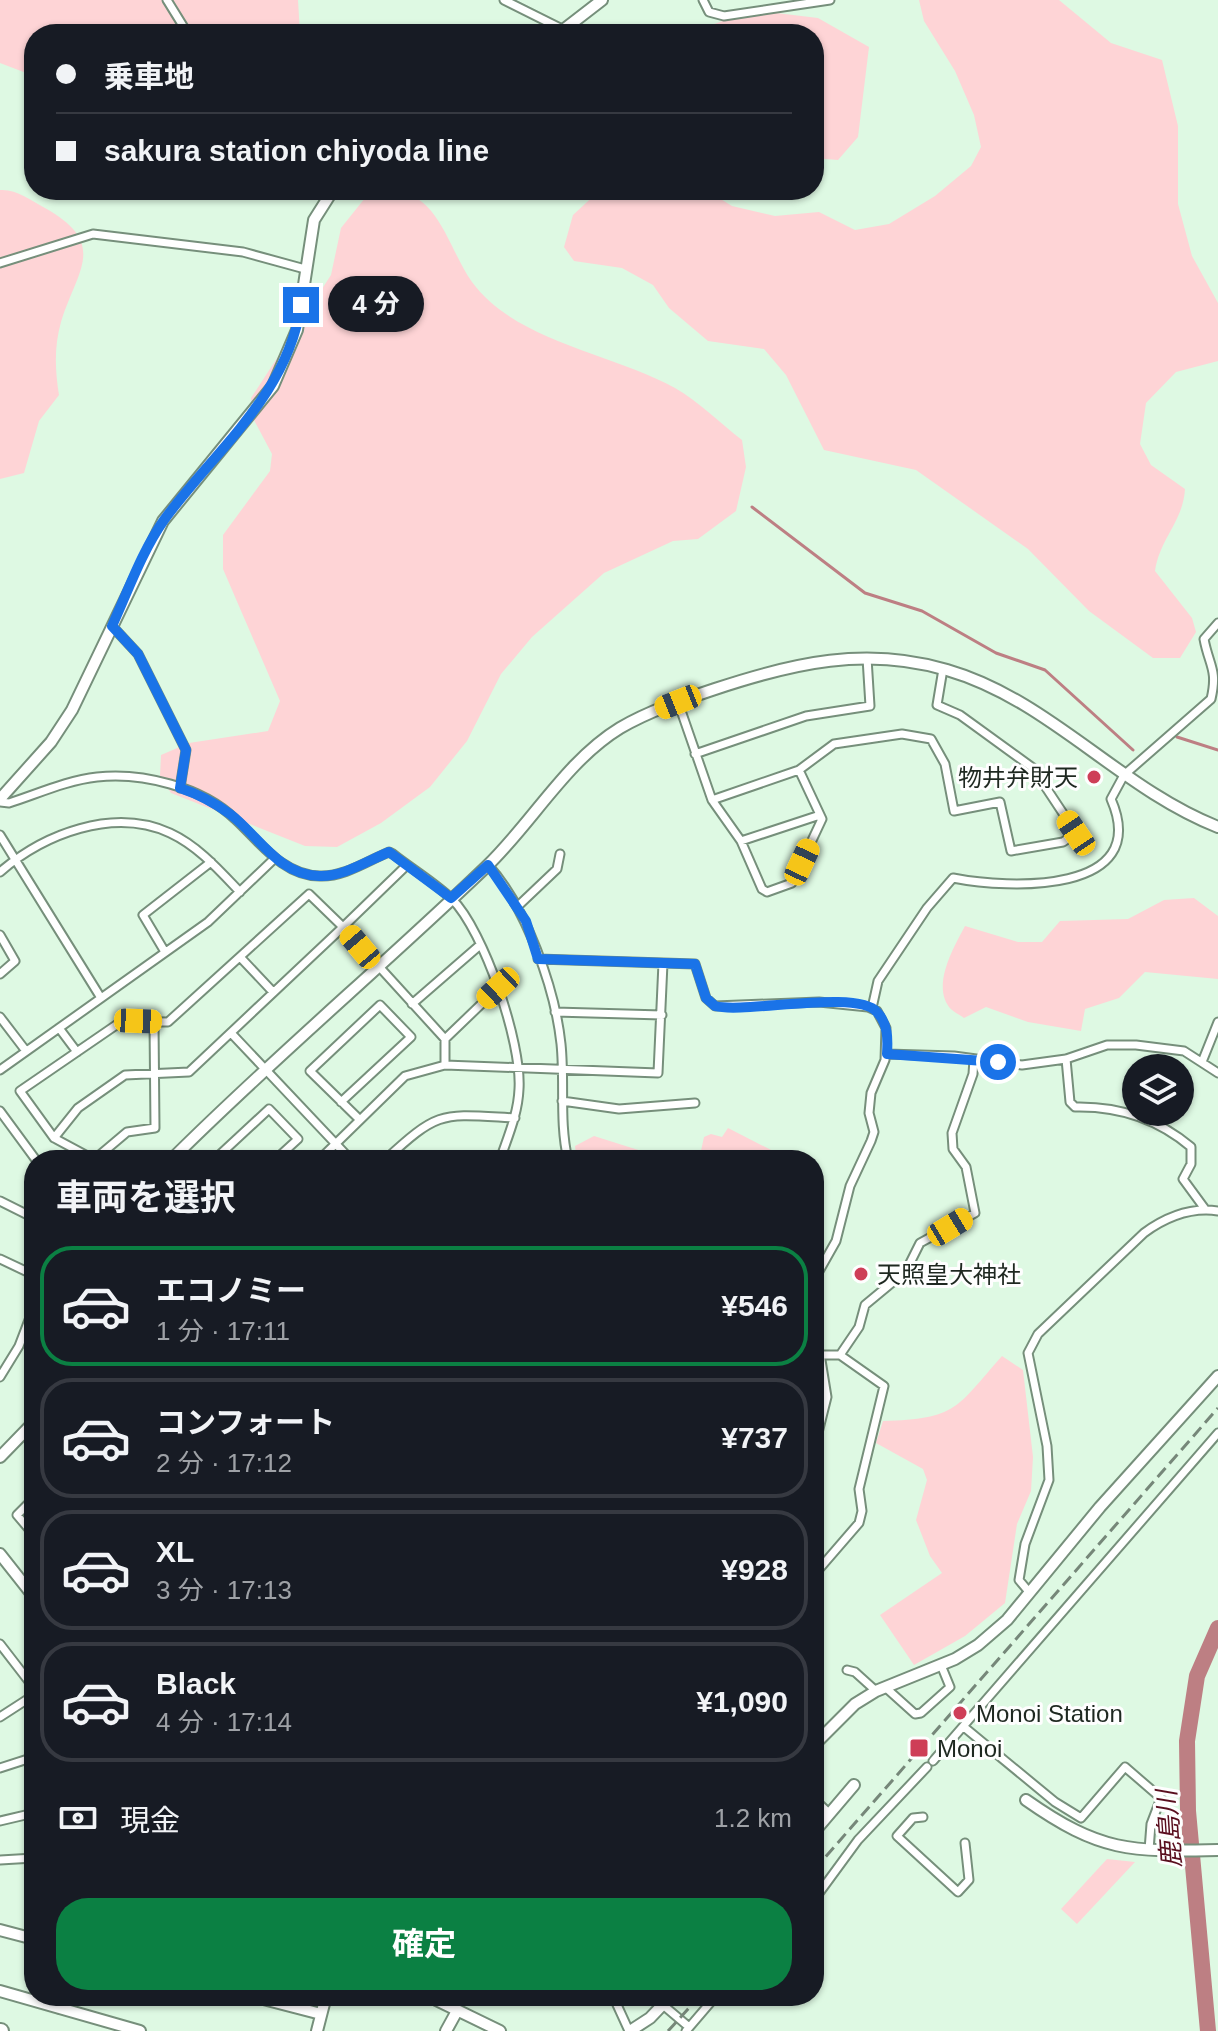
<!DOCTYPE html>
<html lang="ja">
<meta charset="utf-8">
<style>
:root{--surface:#171b24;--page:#20242c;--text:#f1f3f6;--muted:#9ea1a6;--line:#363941;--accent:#0b8043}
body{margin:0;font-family:Helvetica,"Noto Sans JP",sans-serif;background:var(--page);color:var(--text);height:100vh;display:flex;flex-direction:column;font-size:30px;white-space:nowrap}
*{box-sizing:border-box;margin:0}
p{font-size:26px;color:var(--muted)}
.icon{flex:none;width:44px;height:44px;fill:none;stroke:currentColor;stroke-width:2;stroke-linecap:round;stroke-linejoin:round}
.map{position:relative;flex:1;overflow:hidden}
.panel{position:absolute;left:24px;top:1150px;width:800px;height:856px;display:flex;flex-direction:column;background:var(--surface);border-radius:32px;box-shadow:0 2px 6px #0004}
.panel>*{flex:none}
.guide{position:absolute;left:24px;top:24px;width:800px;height:176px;border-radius:32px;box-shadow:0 2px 6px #0004;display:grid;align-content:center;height:176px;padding:0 32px;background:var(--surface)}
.buttons{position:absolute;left:1122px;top:1054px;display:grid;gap:16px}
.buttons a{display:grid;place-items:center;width:72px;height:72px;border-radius:50%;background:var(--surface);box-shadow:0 2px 6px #0004;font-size:40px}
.end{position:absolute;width:36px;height:36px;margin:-18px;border:10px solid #1a73e8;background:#fff;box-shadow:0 0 0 4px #fff}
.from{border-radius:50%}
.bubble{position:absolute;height:56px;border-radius:28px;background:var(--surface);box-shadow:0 2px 6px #0004;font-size:26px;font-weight:700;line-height:56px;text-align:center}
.car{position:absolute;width:24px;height:48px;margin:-24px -12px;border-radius:10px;box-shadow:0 0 6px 2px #0007;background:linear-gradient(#f5c518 24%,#345 0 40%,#f5c518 0 76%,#345 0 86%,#f5c518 0)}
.guide b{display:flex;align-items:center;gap:28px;height:76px;font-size:30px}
.guide b+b{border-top:2px solid var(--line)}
.guide i{width:20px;height:20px;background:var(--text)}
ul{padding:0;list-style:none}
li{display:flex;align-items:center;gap:24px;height:120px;margin:0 16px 12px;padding:0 16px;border:4px solid var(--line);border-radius:32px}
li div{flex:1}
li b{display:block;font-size:30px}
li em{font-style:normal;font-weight:700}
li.on{border-color:var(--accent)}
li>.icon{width:72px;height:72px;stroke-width:1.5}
h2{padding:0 32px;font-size:36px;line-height:96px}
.pay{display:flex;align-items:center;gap:20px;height:88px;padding:0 32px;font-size:30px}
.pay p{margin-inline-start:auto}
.action{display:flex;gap:16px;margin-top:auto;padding:16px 32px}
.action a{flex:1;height:92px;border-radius:32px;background:var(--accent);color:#fff;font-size:32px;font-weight:700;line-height:92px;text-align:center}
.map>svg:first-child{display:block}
.green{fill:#fed4d6}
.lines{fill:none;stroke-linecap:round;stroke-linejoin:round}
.stream{stroke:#bd7f83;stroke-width:3}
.river{stroke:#bd7f83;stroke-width:16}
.street-casing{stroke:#768f7b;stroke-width:11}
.secondary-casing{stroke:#768f7b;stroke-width:14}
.highway-casing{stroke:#768f7b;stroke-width:18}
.street{stroke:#fff;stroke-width:7}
.secondary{stroke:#fff;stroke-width:10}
.highway{stroke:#fff;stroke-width:14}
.rail{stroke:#768779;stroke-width:3;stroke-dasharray:12 6;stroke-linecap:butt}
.route{stroke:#1a73e8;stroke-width:10}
.poi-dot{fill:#ce3e57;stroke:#fefefe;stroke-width:3}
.labels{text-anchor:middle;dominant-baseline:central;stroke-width:6;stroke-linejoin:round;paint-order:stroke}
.poi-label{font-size:24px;fill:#1e2820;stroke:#fefefe;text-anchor:start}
.water-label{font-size:26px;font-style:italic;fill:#590e1e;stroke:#fefefe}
</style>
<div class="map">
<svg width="1218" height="2031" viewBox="0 0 1218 2031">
<rect width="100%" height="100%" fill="#def9e3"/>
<path class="green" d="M0 0H298L300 34H34V76L0 63Z
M919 0H1059L1111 43 1162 60 1178 126V204L1192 256 1218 303V361L1176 372 1146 403 1140 444 1151 465 1185 489C1183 522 1160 538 1155 571L1192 618 1196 632 1180 658H1153L1089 611 1028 549 916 470 824 450 786 375 764 349 708 341 669 308 653 285 622 268 574 261 564 247 573 215 600 190H706L732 206 775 216 819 212 855 230 889 224 935 196 971 166 981 147 974 115 955 71 924 21Z
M751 10 818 18 869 47 858 137 838 160 814 158V34H713L712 25Z
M0 190C17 189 30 200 45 208 109 244 77 270 61 322 54 347 55 370 59 395L39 421 24 473 0 479Z
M387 190C439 190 447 247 472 282 516 342 612 353 675 388 698 401 720 423 742 440L746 467 736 511 698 539 673 541 604 573 532 637 501 674 467 741 430 787 381 823 337 847 305 846 171 793 160 776 161 755 189 743 268 731 280 701 223 569V535L270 471 272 454 253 418 251 398 331 275 341 228 365 198Z
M1194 898 1218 916V979L1145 972 1119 998 1085 1009 1081 1031 1028 1022 986 1007 964 1018C960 1015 952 1011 949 1007 932 984 954 947 965 926L1018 942H1042L1060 921 1128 919 1164 900Z
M728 1128 775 1152 774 1160H699L704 1137 711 1134 722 1137Z
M594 1136 670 1160H577L575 1146Z
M1002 1356 1023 1370 1033 1457 1031 1491 1017 1524 1005 1603 965 1636 914 1665 880 1615 942 1573 930 1556 916 1520 927 1480 923 1469 876 1443 883 1421C957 1419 956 1408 1002 1356Z
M1107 1859 1135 1862 1077 1924 1061 1909Z"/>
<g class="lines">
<path class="stream" d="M752 507 865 593 922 611 996 653 1045 670 1133 750
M1177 737 1218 750"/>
<path class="river" d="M1208 2031 1188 1811 1187 1741 1197 1676 1218 1628"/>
<g class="street-casing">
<path id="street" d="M167 0 188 34
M504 0 564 30
M703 0 709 12 724 16 830 0
M0 263 93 234 243 252 305 269
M112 626 138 654 186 750 180 788
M678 702 712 800 741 841 762 889 767 892 792 883 822 819 799 770 834 744 902 734 931 739 945 764 954 811 1000 802 1011 851 1063 842 1076 833 1033 768 960 715 937 705 943 669
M695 754 806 716 870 706 867 658
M712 800 799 770
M0 802 9 803C37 794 68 780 97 777 142 772 202 787 235 819 259 841 283 876 320 876 344 877 367 861 389 852L393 854C412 869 434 882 452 899 484 931 522 1043 519 1089 518 1114 508 1136 500 1160
M0 835 101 998
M741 841 820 815
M407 865 343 927 445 1039
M488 865C526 907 555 988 561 1044 565 1083 559 1122 568 1160
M0 872C44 834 113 807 170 833 198 846 219 870 240 892
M518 906 557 869 560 854
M0 935 15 961 0 974
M165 952 143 915 211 862
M240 957 273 992
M538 959 695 964 706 998 715 1006 819 1002 868 1007 877 1011 886 1028 885 1060 871 1093 869 1113 874 1132 871 1141 850 1186 836 1241 814 1280
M412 1004 480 945
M872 1008 878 981 927 908 953 878C1008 889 1153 895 1111 799L1124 775 1211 699C1218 669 1209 666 1204 639L1218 623
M555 1012 662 1015
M0 1017 26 1051
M59 1028 77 1052
M231 1033 351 1160
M887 1054 954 1056 1022 1065 1066 1059 1107 1045H1136L1184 1051 1218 1073
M1066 1059 1070 1102 1075 1107C1119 1106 1158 1119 1191 1147V1164L1183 1179 1205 1209
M1202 1062 1218 1022
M445 1065V1039L498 988
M0 1070 208 922 275 858
M562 1101 619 1109 695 1103
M341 1102 411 1037 380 1005 310 1071 359 1119
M0 1111 36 1160
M54 1138 78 1108 125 1075 189 1072 343 927 309 894 168 1022 122 1021 20 1091 54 1138 95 1160
M95 1159 127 1132 155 1128 154 1022
M214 1160 269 1109 298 1139 275 1160
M319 1160 405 1076 445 1065 658 1073 663 963
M385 1160C440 1109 442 1114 515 1118
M0 1201 34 1218
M0 1259 34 1275
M814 1355H840L884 1386 859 1489 862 1511 859 1523 814 1575
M840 1355 859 1327 865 1305 906 1271 920 1243 975 1213 966 1167 953 1149 952 1133 973 1074 974 1059
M0 1377 19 1346 34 1307
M815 1445 827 1397 820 1354
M34 1498 17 1515 34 1535
M1030 1593 1019 1580 1025 1544 1049 1480 1047 1446 1028 1353 1038 1334 1144 1233C1166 1217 1191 1207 1218 1211
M0 1644 34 1688
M847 1670 855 1672 876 1691
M885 1687 915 1714 921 1713 950 1687 941 1665
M0 1717 34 1695
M964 1727 1055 1802 1081 1818 1125 1767 1161 1798 1151 1824 1149 1850
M933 1761 1218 1433
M0 1768 34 1757
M814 1799 830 1814
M923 1817 913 1818 897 1836 958 1892 969 1880 965 1843
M0 1821 34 1813
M0 1860 34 1858
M814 1900 858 1840 927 1767
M556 1996H566
M613 1996 629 2031
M663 2005 689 2027
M686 2031 716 1996"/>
</g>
<g class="secondary-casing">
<path id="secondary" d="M558 34 602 0
M0 799 51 742 72 710 163 521 273 386 297 330 314 220 333 190
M171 1160C272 1059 383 966 486 867 532 823 566 761 620 728 649 711 682 700 715 689 793 663 866 646 947 670 1050 700 1119 788 1218 827
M0 1457 34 1422
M0 1554 34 1597
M814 1745 855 1704 876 1691 955 1659 978 1645 1007 1620 1100 1507 1218 1376
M1026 1800C1100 1852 1130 1852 1218 1850
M814 1832 854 1785
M0 1930 34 1939
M0 1991 140 2031
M252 1996 321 2014
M428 1996 500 2031
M59 2008 62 1996
M317 2031 326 1996
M446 2031 457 2011
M630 2031 650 2018 671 1996"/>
</g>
<g class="highway-casing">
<path id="highway" d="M0 2031H1"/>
</g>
<use href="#street" class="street"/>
<use href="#secondary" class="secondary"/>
<use href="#highway" class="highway"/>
<path class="rail" d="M814 1870 1218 1408
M668 2031 700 1996"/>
</g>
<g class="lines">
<path class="route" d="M301 305C287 396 215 450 164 520 142 551 128 591 112 626L138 654 186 750 180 788C198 794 215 803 230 814 258 835 278 875 319 876 343 877 367 861 389 852L451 898 488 865 526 921 538 959 695 964 706 998 715 1006C744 1014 857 989 877 1012 888 1024 888 1038 887 1054L998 1062"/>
</g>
<g class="poi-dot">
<circle cx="1094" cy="777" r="8"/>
<circle cx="861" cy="1274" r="8"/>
<circle cx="960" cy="1713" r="8"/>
<rect x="909" y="1738" width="20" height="20" rx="4"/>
</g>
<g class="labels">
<g class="poi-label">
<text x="1078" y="777" text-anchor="end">物井弁財天</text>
<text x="877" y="1274">天照皇大神社</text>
<text x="976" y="1713">Monoi Station</text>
<text x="937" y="1748">Monoi</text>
</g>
<g class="water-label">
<text transform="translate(1169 1829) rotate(-94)">鹿島川</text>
</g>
</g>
</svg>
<div class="buttons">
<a><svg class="icon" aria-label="layers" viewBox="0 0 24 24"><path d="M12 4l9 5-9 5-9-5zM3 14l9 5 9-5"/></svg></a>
</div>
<i class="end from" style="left:998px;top:1062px"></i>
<i class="end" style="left:301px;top:305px"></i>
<div class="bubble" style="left:328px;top:276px;width:96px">4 分</div>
<i class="car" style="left:678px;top:702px;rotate:248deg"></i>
<i class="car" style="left:1076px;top:833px;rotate:326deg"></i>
<i class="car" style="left:802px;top:862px;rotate:25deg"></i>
<i class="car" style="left:360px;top:947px;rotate:320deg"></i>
<i class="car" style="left:498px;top:988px;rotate:227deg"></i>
<i class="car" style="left:138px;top:1021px;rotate:92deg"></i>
<i class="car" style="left:950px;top:1227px;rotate:59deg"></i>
<div class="guide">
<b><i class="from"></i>乗車地</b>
<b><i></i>sakura station chiyoda line</b>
</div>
<section class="panel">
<h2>車両を選択</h2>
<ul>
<li class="on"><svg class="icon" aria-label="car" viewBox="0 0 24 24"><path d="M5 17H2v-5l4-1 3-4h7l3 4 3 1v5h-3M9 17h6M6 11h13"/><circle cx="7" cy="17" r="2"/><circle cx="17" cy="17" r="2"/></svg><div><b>エコノミー</b><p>1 分 · 17:11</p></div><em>¥546</em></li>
<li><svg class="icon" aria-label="car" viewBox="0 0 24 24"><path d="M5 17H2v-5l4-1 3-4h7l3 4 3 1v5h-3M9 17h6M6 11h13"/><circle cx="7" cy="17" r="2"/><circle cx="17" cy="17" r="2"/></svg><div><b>コンフォート</b><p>2 分 · 17:12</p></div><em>¥737</em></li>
<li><svg class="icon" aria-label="car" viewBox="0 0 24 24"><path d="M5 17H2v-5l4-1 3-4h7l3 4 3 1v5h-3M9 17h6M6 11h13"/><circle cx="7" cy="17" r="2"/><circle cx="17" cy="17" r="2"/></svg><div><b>XL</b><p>3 分 · 17:13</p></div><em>¥928</em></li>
<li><svg class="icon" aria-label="car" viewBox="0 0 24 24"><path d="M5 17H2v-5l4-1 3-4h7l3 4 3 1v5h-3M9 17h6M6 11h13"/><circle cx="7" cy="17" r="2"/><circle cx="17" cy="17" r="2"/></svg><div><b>Black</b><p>4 分 · 17:14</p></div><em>¥1,090</em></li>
</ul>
<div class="pay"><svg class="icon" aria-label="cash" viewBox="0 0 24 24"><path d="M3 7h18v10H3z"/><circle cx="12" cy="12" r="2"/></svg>現金<p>1.2 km</p></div>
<div class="action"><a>確定</a></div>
</section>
</div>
